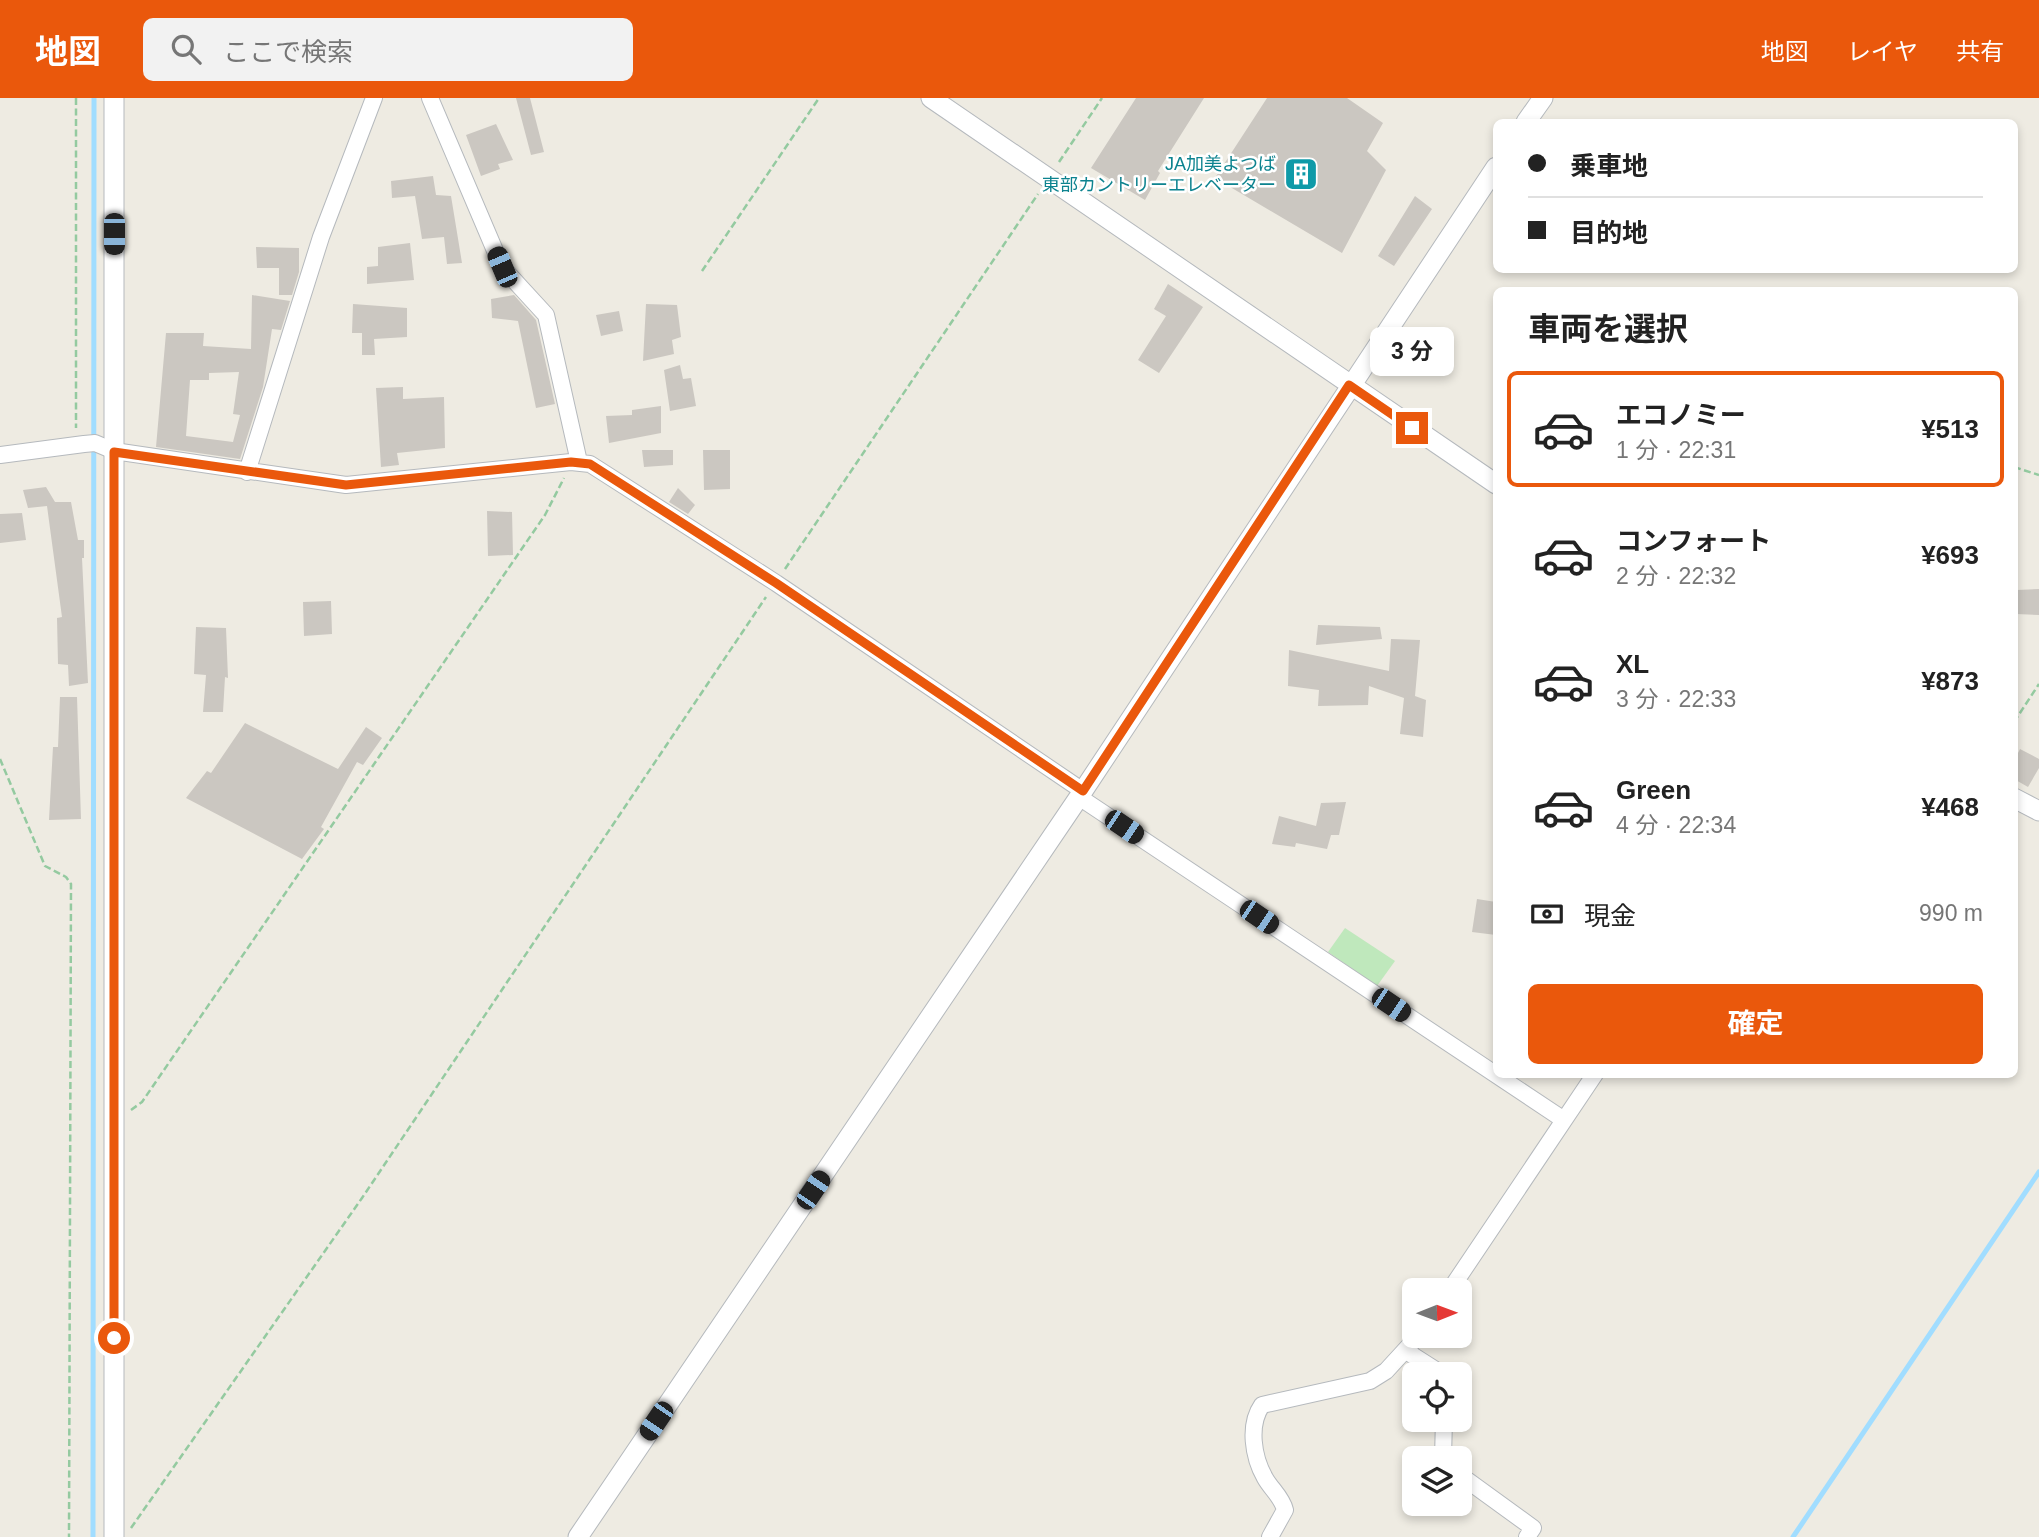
<!DOCTYPE html>
<html lang="ja">
<meta charset="utf-8">
<style>
:root{--surface:#fff;--page:#f2f2f2;--text:#222;--muted:#767676;--line:#e0e0e0;--accent:#ea580c}
body{margin:0;font-family:Arial,"Noto Sans JP",sans-serif;background:var(--page);color:var(--text);height:100vh;display:flex;flex-direction:column;font-size:26px;white-space:nowrap}
*{box-sizing:border-box;margin:0}
p{font-size:23px;color:var(--muted)}
.icon{flex:none;width:38px;height:38px;fill:none;stroke:currentColor;stroke-width:2;stroke-linecap:round;stroke-linejoin:round}
.map{position:relative;flex:1;overflow:hidden}
.side{position:absolute;left:1493px;top:189px;width:525px;height:791px;display:flex;flex-direction:column;background:var(--surface);border-radius:10px;box-shadow:0 4px 10px #0003}
.side>*{flex:none}
.guide{position:absolute;left:1493px;top:21px;width:525px;height:154px;border-radius:10px;box-shadow:0 4px 10px #0003;display:grid;align-content:center;height:154px;padding:0 35px;background:var(--surface)}
.needle{width:46px;rotate:89deg}
.fabs{position:absolute;left:1402px;top:1180px;display:grid;gap:14px}
.fabs a{display:grid;place-items:center;width:70px;height:70px;border-radius:10px;background:var(--surface);box-shadow:0 4px 10px #0003;font-size:35px}
.end{position:absolute;width:32px;height:32px;margin:-16px;border:9px solid #ea580c;background:#fff;box-shadow:0 0 0 4px #fff}
.from{border-radius:50%}
.bubble{position:absolute;height:49px;border-radius:10px;background:var(--surface);box-shadow:0 4px 10px #0003;font-size:23px;font-weight:700;line-height:49px;text-align:center}
.car{position:absolute;width:21px;height:42px;margin:-21px -10px;border-radius:9px;box-shadow:0 0 5px 2px #0007;background:linear-gradient(#222 24%,#8ab4d8 0 40%,#222 0 76%,#8ab4d8 0 86%,#222 0)}
.guide b{display:flex;align-items:center;gap:24px;height:66px;font-size:26px}
.guide b+b{border-top:2px solid var(--line)}
.guide i{width:18px;height:18px;background:var(--text)}
ul{padding:0;list-style:none}
li{display:flex;align-items:center;gap:21px;height:116px;margin:0 14px 10px;padding:0 21px;border:4px solid transparent;border-radius:10px}
li div{flex:1}
li b{display:block;font-size:26px}
li em{font-style:normal;font-weight:700}
li.current{border-color:var(--accent)}
li>.icon{width:63px;height:63px;stroke-width:1.5}
h2{padding:0 35px;font-size:32px;line-height:84px}
.pay{display:flex;align-items:center;gap:18px;height:77px;padding:0 35px;font-size:26px}
.pay p{margin-inline-start:auto}
.button{display:flex;gap:14px;margin-top:auto;padding:14px 35px}
.button a{flex:1;height:80px;border-radius:10px;background:var(--accent);color:#fff;font-size:28px;font-weight:700;line-height:80px;text-align:center}
header{display:flex;align-items:center;gap:42px;box-sizing:border-box;height:98px;padding:0 35px;background:var(--accent);color:#fff}
header strong{font-size:33px}
nav{display:flex;gap:38px;margin-inline-start:auto;font-size:24px}
.search{width:490px;height:63px;background:var(--page);display:flex;align-items:center;gap:18px;box-sizing:border-box;padding:0 24px;border-radius:10px;color:var(--muted);font-size:26px}
.map>svg:first-child{display:block}
.green{fill:#bfe8bc}
.lines{fill:none;stroke-linecap:round;stroke-linejoin:round}
.stream{stroke:#a1ddff;stroke-width:5}
.building{fill:#cbc7c1;fill-rule:evenodd}
.minor-casing{stroke:#b5b9bd;stroke-width:18}
.tertiary-casing{stroke:#b5b9bd;stroke-width:21}
.path{stroke:#94caa0;stroke-width:2.5;stroke-dasharray:7 3.5;stroke-linecap:butt}
.minor{stroke:#fff;stroke-width:16}
.tertiary{stroke:#fff;stroke-width:19}
.route{stroke:#ea580c;stroke-width:9}
.labels{text-anchor:middle;dominant-baseline:central;stroke-width:5;stroke-linejoin:round;paint-order:stroke}
.culture-label{font-size:18px;fill:#0d838f;stroke:#fff;text-anchor:end}
</style>
<header>
<strong>地図</strong>
<div class="search"><svg class="icon" aria-label="search" viewBox="0 0 24 24"><circle cx="10" cy="10" r="6"/><path d="M15 15l6 6"/></svg>ここで検索</div>
<nav><a>地図</a><a>レイヤ</a><a>共有</a></nav>
</header>
<div class="map">
<svg width="2039" height="1439" viewBox="0 0 2039 1439">
<rect width="100%" height="100%" fill="#eeebe2"/>
<path class="green" d="M1345 830 1395 863 1377 888 1328 854Z"/>
<g class="lines">
<path class="stream" d="M93 1439 94 0
M1793 1439 2039 1074"/>
</g>
<path class="building" d="M516 0H530L544 54 531 57Z
M1136 0H1204L1158 73 1160 75 1145 102 1091 70Z
M1267 0H1347L1383 25 1367 53 1386 72 1342 155 1215 80Z
M496 26 513 62 498 66 500 71 481 78 466 37Z
M433 78 436 97 451 98 462 165 447 166 444 139 422 141 415 98 392 100 391 83Z
M1415 98 1432 111 1394 168 1378 158Z
M410 145 414 182 367 186V169L378 168V149Z
M256 149 299 150V174L292 197H279V170H257Z
M1168 186 1203 209 1159 275 1138 262 1166 218 1154 211Z
M252 197 290 203 281 232 272 231 263 289 240 361 156 349 166 235H204L203 248 251 251ZM239 274 233 316 240 317 233 344 186 338 190 282H209V275Z
M514 197 536 222 555 306 536 310 518 223 492 220 491 201Z
M353 206 407 210V239L374 241 375 257H362V235H352Z
M646 206 677 207 681 239 672 242 674 256 643 263Z
M619 213 623 233 601 238 596 217Z
M680 267 683 281 691 280 696 308 670 313 664 272Z
M403 289V301L444 299 445 350 397 355 399 367 381 369 376 290Z
M661 308V335L609 345 606 318 632 317V312Z
M642 352H673V367L644 369Z
M703 352H730V391L704 392Z
M46 389 55 404H71L78 442H84V460H82L88 585 69 588 68 567 58 566 57 520 62 519 47 408 28 410 23 392Z
M678 390 695 407 688 416 669 404Z
M487 413 512 414 513 457 488 458Z
M22 415 26 442 0 445V416Z
M2039 491V517L2016 516 2017 492Z
M331 503 332 536 304 538 303 504Z
M1318 527 1380 529 1382 541 1316 547Z
M196 529 226 530 228 580 225 579 223 614H203L206 577 194 576Z
M1391 541 1420 542 1415 598 1426 602 1423 639 1400 636 1404 600 1369 588 1368 607 1318 608 1319 592 1288 588 1289 552 1389 573Z
M60 599H77L81 721 49 722 53 649H58Z
M245 625 338 671 366 629 382 640 363 667 357 664 321 729 324 731 302 761 186 700 207 673 211 675Z
M2020 651 2039 661V670L2028 689 2014 681V663Z
M1346 704 1339 737H1331L1327 751 1296 745 1295 749 1272 746 1279 718 1316 728 1321 705Z
M1477 801 1496 804V837L1472 834Z"/>
<g class="lines">
<g class="minor-casing">
<path id="minor" d="M430 0 502 169 546 217 579 364
M0 357 84 346 95 345 114 353 346 387 571 364 590 366 776 485 1083 693
M247 374 321 139 374 0
M1079 699 1564 1022
M1450 1192 1595 976
M1406 1253 1442 1276
M1443 1360 1444 1321
M1460 1377 1533 1430 1527 1439
M1270 1439 1285 1412C1282 1399 1271 1391 1265 1380 1253 1359 1248 1327 1262 1307L1370 1283 1386 1273 1419 1237"/>
</g>
<g class="tertiary-casing">
<path id="tertiary" d="M931 0 1496 386
M1526 24 1543 0
M2014 700 2039 713
M114 1439V0
M578 1439 1079 699 1496 69"/>
</g>
<path class="path" d="M76 0V330
M1059 64 1102 0
M702 173 819 0
M2014 369 2039 377
M785 471 1038 96
M2014 624 2039 586
M0 661 45 768 66 779 71 786 69 1439
M131 1012 142 1004 545 417 564 380
M131 1430 362 1100 766 499"/>
<use href="#minor" class="minor"/>
<use href="#tertiary" class="tertiary"/>
</g>
<g class="lines">
<path class="route" d="M114 1240V354L346 387 571 364 590 366 776 485 1083 693 1349 287 1412 330"/>
</g>
<defs>
<g id="building-square" transform="scale(1.75)"><rect x="-9" y="-9" width="18" height="18" rx="4" fill="#0f9aa8" stroke="#fff"/><path d="M-4-6H4V6H1V3H-1V6H-4ZM-2.5-4.3h1.7v1.8h-1.7ZM.8-4.3h1.7v1.8H.8ZM-2.5-1h1.7V.8h-1.7ZM.8-1h1.7V.8H.8Z" fill="#fff"/></g>
</defs>
<g fill-rule="evenodd">
<use href="#building-square" x="1301" y="76"/>
</g>
<g class="labels">
<g class="culture-label">
<text x="1276" y="66">JA加美よつば<tspan x="1276" dy="21">東部カントリーエレベーター</tspan></text>
</g>
</g>
</svg>
<div class="fabs">
<a><svg class="needle" viewBox="-14 -14 28 28"><path d="M0-13l5 13h-10z" fill="#e53935"/><path d="M0 13l5-13h-10z" fill="#767676"/></svg></a>
<a><svg class="icon" aria-label="locate" viewBox="0 0 24 24"><circle cx="12" cy="12" r="6"/><path d="M12 2v4M12 18v4M2 12h4M18 12h4"/></svg></a>
<a><svg class="icon" aria-label="layers" viewBox="0 0 24 24"><path d="M12 4l9 5-9 5-9-5zM3 14l9 5 9-5"/></svg></a>
</div>
<i class="end from" style="left:114px;top:1240px"></i>
<i class="end" style="left:1412px;top:330px"></i>
<div class="bubble" style="left:1370px;top:229px;width:84px">3 分</div>
<i class="car" style="left:114px;top:136px;rotate:180deg"></i>
<i class="car" style="left:502px;top:169px;rotate:337deg"></i>
<i class="car" style="left:1124px;top:729px;rotate:124deg"></i>
<i class="car" style="left:1259px;top:819px;rotate:124deg"></i>
<i class="car" style="left:1391px;top:907px;rotate:124deg"></i>
<i class="car" style="left:813px;top:1092px;rotate:34deg"></i>
<i class="car" style="left:656px;top:1323px;rotate:214deg"></i>
<div class="guide">
<b><i class="from"></i>乗車地</b>
<b><i></i>目的地</b>
</div>
<section class="side">
<h2>車両を選択</h2>
<ul>
<li class="current"><svg class="icon" aria-label="car" viewBox="0 0 24 24"><path d="M5 17H2v-5l4-1 3-4h7l3 4 3 1v5h-3M9 17h6M6 11h13"/><circle cx="7" cy="17" r="2"/><circle cx="17" cy="17" r="2"/></svg><div><b>エコノミー</b><p>1 分 · 22:31</p></div><em>¥513</em></li>
<li><svg class="icon" aria-label="car" viewBox="0 0 24 24"><path d="M5 17H2v-5l4-1 3-4h7l3 4 3 1v5h-3M9 17h6M6 11h13"/><circle cx="7" cy="17" r="2"/><circle cx="17" cy="17" r="2"/></svg><div><b>コンフォート</b><p>2 分 · 22:32</p></div><em>¥693</em></li>
<li><svg class="icon" aria-label="car" viewBox="0 0 24 24"><path d="M5 17H2v-5l4-1 3-4h7l3 4 3 1v5h-3M9 17h6M6 11h13"/><circle cx="7" cy="17" r="2"/><circle cx="17" cy="17" r="2"/></svg><div><b>XL</b><p>3 分 · 22:33</p></div><em>¥873</em></li>
<li><svg class="icon" aria-label="car" viewBox="0 0 24 24"><path d="M5 17H2v-5l4-1 3-4h7l3 4 3 1v5h-3M9 17h6M6 11h13"/><circle cx="7" cy="17" r="2"/><circle cx="17" cy="17" r="2"/></svg><div><b>Green</b><p>4 分 · 22:34</p></div><em>¥468</em></li>
</ul>
<div class="pay"><svg class="icon" aria-label="cash" viewBox="0 0 24 24"><path d="M3 7h18v10H3z"/><circle cx="12" cy="12" r="2"/></svg>現金<p>990 m</p></div>
<div class="button"><a>確定</a></div>
</section>
</div>
